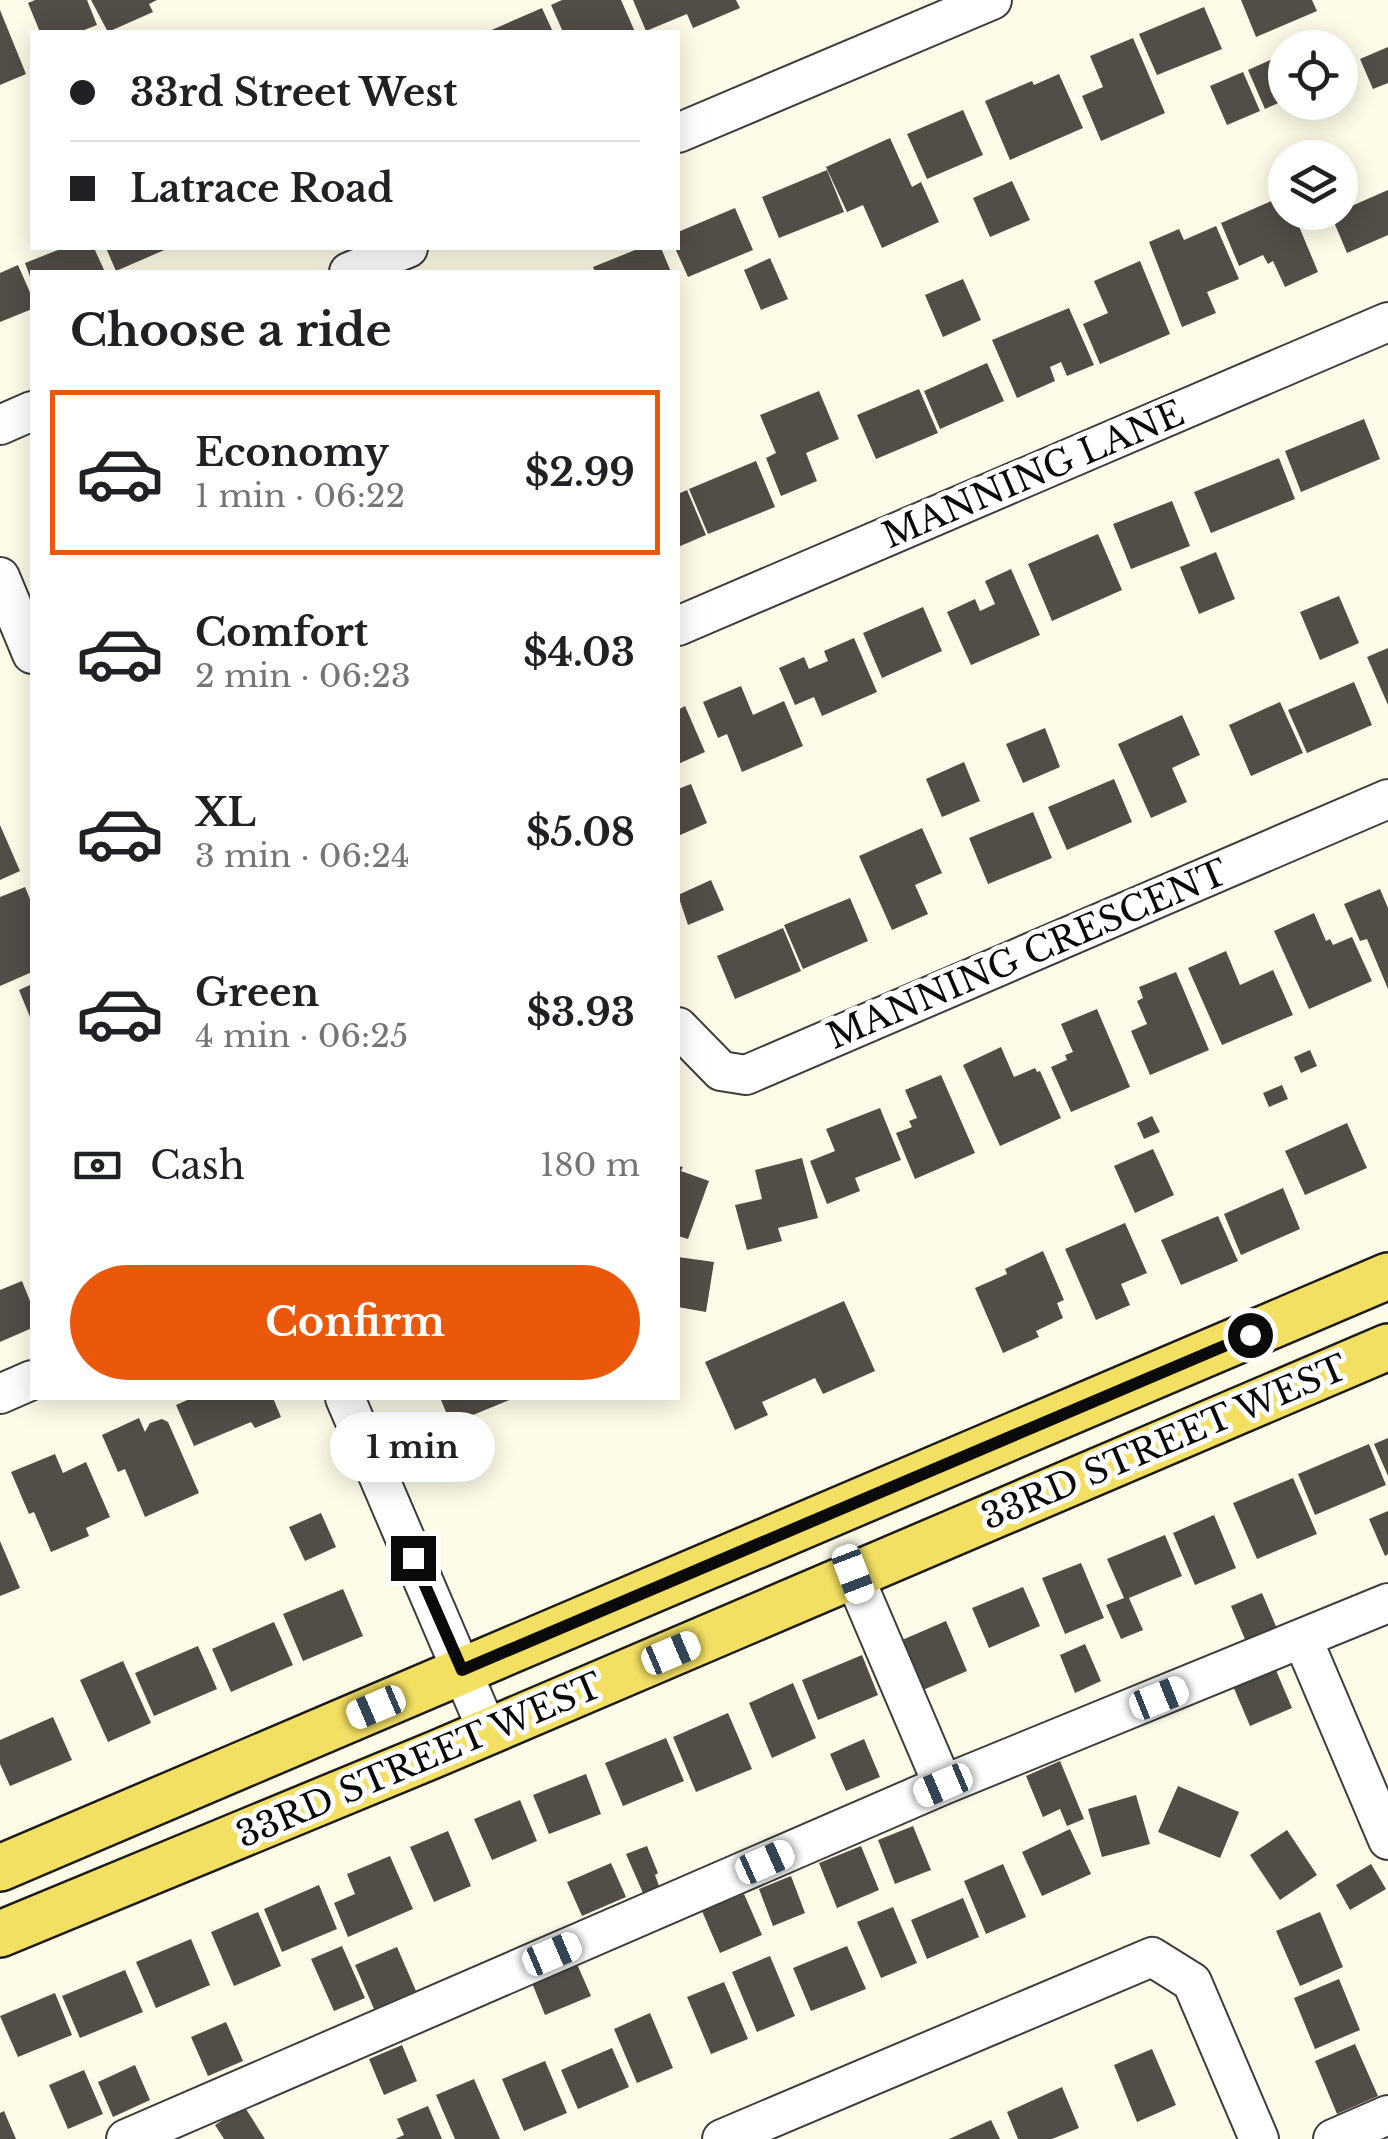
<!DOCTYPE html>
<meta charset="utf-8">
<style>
:root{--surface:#fff;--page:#f6f6f6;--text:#202124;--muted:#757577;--line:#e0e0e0;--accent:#ea580c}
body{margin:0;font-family:"Libre Baskerville",serif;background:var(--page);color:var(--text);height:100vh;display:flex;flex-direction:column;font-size:38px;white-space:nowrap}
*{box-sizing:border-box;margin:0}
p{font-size:32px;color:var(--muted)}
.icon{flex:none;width:55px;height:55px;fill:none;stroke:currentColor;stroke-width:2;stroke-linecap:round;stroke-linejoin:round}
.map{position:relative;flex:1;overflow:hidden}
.sheet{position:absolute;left:30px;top:270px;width:650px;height:1130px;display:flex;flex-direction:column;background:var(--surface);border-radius:0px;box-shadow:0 5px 25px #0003}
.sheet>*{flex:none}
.hud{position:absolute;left:30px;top:30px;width:650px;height:220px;border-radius:0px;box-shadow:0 5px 25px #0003;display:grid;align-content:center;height:220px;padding:0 40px;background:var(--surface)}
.tools{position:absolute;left:1268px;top:30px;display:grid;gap:20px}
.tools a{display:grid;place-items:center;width:90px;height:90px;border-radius:50%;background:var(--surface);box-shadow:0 5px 25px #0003;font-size:50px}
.end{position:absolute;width:45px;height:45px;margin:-22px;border:12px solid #0a0a0a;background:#fff;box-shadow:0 0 0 5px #fff}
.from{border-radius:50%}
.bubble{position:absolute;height:70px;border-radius:35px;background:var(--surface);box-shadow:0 5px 25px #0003;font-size:32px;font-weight:700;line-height:70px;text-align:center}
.car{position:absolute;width:30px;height:60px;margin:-30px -15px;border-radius:12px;box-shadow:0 0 8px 2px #0007;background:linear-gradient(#fff 24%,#345 0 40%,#fff 0 76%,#345 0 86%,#fff 0)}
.hud b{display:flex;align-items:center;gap:35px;height:95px;font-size:38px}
.hud b+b{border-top:2px solid var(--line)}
.hud i{width:25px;height:25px;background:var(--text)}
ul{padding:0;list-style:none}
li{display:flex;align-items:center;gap:30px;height:165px;margin:0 20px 15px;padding:0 20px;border:5px solid transparent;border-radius:0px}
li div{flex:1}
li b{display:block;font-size:38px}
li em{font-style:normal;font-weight:700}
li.active{border-color:var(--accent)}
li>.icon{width:90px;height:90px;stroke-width:1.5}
h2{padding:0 40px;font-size:45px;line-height:120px}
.pay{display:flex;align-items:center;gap:25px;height:110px;padding:0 40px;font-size:38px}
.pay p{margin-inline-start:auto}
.button{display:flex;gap:20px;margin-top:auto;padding:20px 40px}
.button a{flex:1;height:115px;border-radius:60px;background:var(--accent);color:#fff;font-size:40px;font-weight:700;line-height:115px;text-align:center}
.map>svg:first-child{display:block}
.building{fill:#524d47}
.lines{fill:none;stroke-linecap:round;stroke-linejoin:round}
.minor-casing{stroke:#3d3d3d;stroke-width:42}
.major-casing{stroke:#1b1b1b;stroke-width:50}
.minor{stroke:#fff;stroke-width:38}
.major{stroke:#f3e063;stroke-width:45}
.route{stroke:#0a0a0a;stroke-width:12}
.labels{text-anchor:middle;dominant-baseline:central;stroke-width:10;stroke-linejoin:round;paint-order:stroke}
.street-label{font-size:35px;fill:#0a0a0a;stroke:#fff}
</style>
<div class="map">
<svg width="1388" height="2139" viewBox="0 0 1388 2139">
<rect width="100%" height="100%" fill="#fefce8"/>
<path class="building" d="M35 0H87L97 25 79 32H40L28 3Z
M91 0H157L149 4 153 12 108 32Z
M562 0H621L635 32H563L551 5Z
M633 0H736L740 8 693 28 687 14 646 31Z
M1241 0H1312L1317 11 1256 37Z
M1204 7 1222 49 1157 75 1139 34Z
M542 8 553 32H487Z
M0 10 26 74 0 85Z
M1133 38 1165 113 1101 141 1082 96 1103 87 1090 56Z
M1388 47V83L1373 89 1360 59Z
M1279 56 1285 70V100L1265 109 1248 70Z
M1243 72 1260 111 1227 125 1210 86Z
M1059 74 1083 128 1010 160 985 101 1032 81 1034 85Z
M963 110 983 155 927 179 907 134Z
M890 138 912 187 921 182 939 222 882 248 863 205 847 212 826 167Z
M827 170 844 212 779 238 762 197Z
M1012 181 1030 220 990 237 973 198Z
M1388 190V235L1347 253 1331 215Z
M1285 195V212H1293L1318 272 1285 287 1273 261 1268 264 1263 255 1239 266 1221 223Z
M735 208 753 250 688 277 675 248 678 232Z
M1216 226 1239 279 1207 292 1216 313 1182 327 1149 242 1179 229 1184 240Z
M63 248H94L105 272H32V282L25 263Z
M106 248H169L116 271Z
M640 248H661L671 272H595L593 267Z
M770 258 788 299 761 310 744 270Z
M1140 261 1170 334 1100 364 1083 324 1108 313 1094 281Z
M18 265 32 297V309L0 322V273Z
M963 279 981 320 943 337 925 295Z
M1069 308 1094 365 1067 376 1061 362 1050 367 1055 381 1017 398 992 340Z
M987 363 1004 401 940 429 924 391Z
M919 389 938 433 876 459 857 415Z
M819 391 839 439 806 453 817 481 781 496 766 458 776 453 760 415Z
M1364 419 1380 459 1301 492 1285 451Z
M1279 458 1295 499 1211 533 1194 492Z
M756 461 775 507 708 534 689 489Z
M687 490 706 535 678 547V494Z
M1172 501 1190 546 1131 569 1113 524Z
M1098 534 1122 590 1052 621 1028 564Z
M1216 552 1235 599 1199 614 1180 567Z
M1011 569 1040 635 971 665 947 612 975 599 980 611 995 604 985 581Z
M1339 596 1359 643 1320 660 1300 612Z
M923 607 942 651 882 678 863 633Z
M854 638 877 692 822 716 814 697 795 705 779 668 804 657 809 669 828 661 824 651Z
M1388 648V705L1367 657Z
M1354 682 1372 725 1307 753 1288 710Z
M741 686 753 715 784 701 803 746 742 772 727 734 718 738 703 702Z
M1280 702 1303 753 1251 776 1229 725Z
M685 706 705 752 678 764V710Z
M1182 715 1200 755 1172 768 1187 802 1151 818 1118 744Z
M1045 728 1060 767 1023 783 1006 744Z
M964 762 980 801 942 817 926 779Z
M1114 779 1132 822 1067 850 1048 807Z
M691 784 707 823 678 836V789Z
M1033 812 1052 858 988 884 969 838Z
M0 825 20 871 0 880Z
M922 828 942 873 915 885 928 914 892 930 859 856Z
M711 880 724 910 688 925 678 895Z
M25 887 32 904V972L0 986V897Z
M1380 889 1388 908V989L1367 939 1360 941 1344 904Z
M850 898 868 941 803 969 784 925Z
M1314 913 1326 941 1330 939 1333 945 1352 937 1372 981 1309 1009 1274 931Z
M783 928 801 971 735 999 717 956Z
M1226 951 1240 985 1273 970 1293 1015 1222 1045 1188 968Z
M1176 972 1209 1050 1150 1075 1131 1031 1147 1024 1137 1001 1143 998 1139 987Z
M32 984V1022L19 990Z
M1097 1009 1130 1087 1071 1112 1051 1067 1067 1060 1065 1055 1073 1052 1061 1024Z
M1001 1047 1014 1077 1035 1068 1037 1072 1040 1071 1061 1118 1000 1146 963 1065Z
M1310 1050 1317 1066 1301 1073 1294 1057Z
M941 1075 975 1153 915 1179 896 1133 912 1127 909 1121 917 1118 905 1090Z
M1282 1085 1288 1099 1269 1107 1263 1093Z
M880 1108 901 1160 855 1178 860 1191 827 1204 810 1161 835 1151 826 1129Z
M1152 1116 1160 1132 1144 1139 1137 1123Z
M1347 1123 1367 1168 1305 1195 1285 1151Z
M1153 1149 1174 1195 1135 1213 1114 1166Z
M802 1158 818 1218 778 1228 782 1241 747 1250 735 1205 762 1199 755 1170Z
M678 1166 683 1167 681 1171 709 1181 688 1239 678 1236Z
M1283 1188 1300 1229 1241 1255 1224 1214Z
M1218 1216 1238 1261 1181 1285 1161 1240Z
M1125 1223 1147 1273 1121 1284 1130 1305 1096 1320 1065 1249Z
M1043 1251 1064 1300 1057 1303 1063 1318 1036 1331 1039 1337 1003 1353 975 1288 1007 1274 1005 1269Z
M678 1257 714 1262 706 1312 678 1307Z
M22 1281 32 1306V1328L0 1342V1290Z
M844 1301 875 1371 823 1394 815 1378 762 1402 768 1415 735 1430 705 1362Z
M192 1398H273L281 1417 255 1428 251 1422 194 1446 176 1405Z
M447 1398H514L451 1424 441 1400Z
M139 1418 145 1432 150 1423 162 1419 168 1422 199 1493 145 1517 125 1469 118 1472 102 1435Z
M1388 1438V1476L1374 1444Z
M1369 1444 1386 1485 1315 1515 1298 1474Z
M55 1454 63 1473 86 1462 110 1517 86 1528 89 1536 51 1552 34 1512 29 1514 11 1472Z
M1293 1478 1317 1534 1257 1559 1233 1503Z
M1388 1511V1554L1385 1556 1369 1519Z
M321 1513 336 1547 305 1561 289 1527Z
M1214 1515 1236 1568 1195 1585 1173 1533Z
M1165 1535 1182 1576 1129 1598 1143 1630 1121 1639 1106 1605 1124 1598 1107 1559Z
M0 1541 20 1588 0 1596Z
M1081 1563 1104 1618 1065 1634 1042 1578Z
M1023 1587 1040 1626 989 1648 972 1608Z
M343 1589 363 1636 303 1661 283 1614Z
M1262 1593 1278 1631 1247 1644 1231 1606Z
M946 1621 967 1671 923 1690 902 1640Z
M274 1622 293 1665 231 1692 212 1649Z
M1085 1644 1101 1681 1075 1693 1060 1655Z
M198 1646 217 1689 154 1716 135 1673Z
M862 1655 878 1695 818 1720 802 1680Z
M123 1661 151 1723 108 1742 80 1680Z
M1275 1668 1292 1708 1250 1726 1233 1686Z
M793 1683 816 1738 772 1758 749 1703Z
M728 1713 752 1769 696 1792 673 1737Z
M53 1717 72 1760 10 1786 0 1764V1740Z
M666 1738 684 1781 623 1806 605 1763Z
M864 1739 880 1777 846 1791 830 1754Z
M1060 1761 1084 1819 1067 1826 1060 1809 1043 1817 1026 1776Z
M586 1774 601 1814 549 1834 533 1795Z
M1178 1786 1239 1812 1220 1858 1158 1832Z
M1136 1795 1150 1844 1102 1857 1088 1809Z
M520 1800 537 1841 492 1860 474 1819Z
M913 1826 931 1870 895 1884 878 1840Z
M1070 1829 1091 1874 1042 1896 1022 1852Z
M1287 1830 1317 1875 1280 1900 1250 1855Z
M448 1831 471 1886 434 1902 410 1847Z
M647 1846 658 1873 655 1875 659 1886 643 1893 626 1854Z
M861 1846 879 1890 837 1908 819 1863Z
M390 1856 413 1909 348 1937 334 1903 355 1894 347 1874Z
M611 1863 626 1897 582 1916 567 1882Z
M1003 1864 1026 1917 986 1934 964 1881Z
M1371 1864 1386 1889 1350 1910 1336 1885Z
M791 1876 805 1913 773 1926 759 1889Z
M319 1885 337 1929 282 1952 264 1909Z
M744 1894 762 1935 720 1953 702 1911Z
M963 1898 979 1937 927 1959 911 1920Z
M893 1907 917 1963 881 1978 857 1922Z
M258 1912 281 1966 234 1986 211 1932Z
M1320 1912 1343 1967 1300 1986 1276 1931Z
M191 1939 210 1985 156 2008 136 1962Z
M342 1946 365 1998 334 2011 311 1959Z
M847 1946 866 1989 811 2011 793 1968Z
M397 1947 416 1991 374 2009 355 1965Z
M770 1956 795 2016 757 2032 732 1972Z
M577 1964 591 1996 545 2015 532 1983Z
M125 1970 143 2012 80 2038 62 1996Z
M1339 1979 1360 2030 1315 2049 1294 1998Z
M724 1982 748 2039 711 2054 687 1997Z
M55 1993 72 2035 18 2057 0 2016Z
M650 2013 673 2068 637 2083 614 2029Z
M226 2022 243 2061 208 2076 191 2037Z
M1355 2044 1378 2096 1337 2114 1315 2061Z
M402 2045 417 2081 384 2095 369 2059Z
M612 2048 629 2087 578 2109 561 2070Z
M1152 2049 1176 2105 1137 2122 1114 2065Z
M545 2061 567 2113 524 2131 502 2079Z
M135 2065 150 2100 113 2117 98 2082Z
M84 2070 103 2114 68 2129 49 2085Z
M474 2079 500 2139H455L436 2095Z
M1062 2087 1079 2128 1052 2139H1018L1007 2112Z
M244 2106 265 2139H224L215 2125Z
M428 2106 442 2139H395L404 2135 397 2119Z
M4 2111 16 2139H0V2113Z
M991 2120 1000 2139H949Z"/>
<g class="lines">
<g class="minor-casing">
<path id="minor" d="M678 133 992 0
M349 272 408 248
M0 425 32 411
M0 577 32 654
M678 626 1388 322
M678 1027 721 1071 746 1075 1388 799
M0 1394 32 1380
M345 1398 488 1732
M853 1574 943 1785
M1303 1640 1388 1840
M126 2139 943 1785 1388 1603
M722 2139 1152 1957 1192 1982 1259 2139
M1333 2139 1388 2115"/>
</g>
<g class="major-casing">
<path id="major" d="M0 1868 1388 1276
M0 1934 438 1753 1388 1347"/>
</g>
<use href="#minor" class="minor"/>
<use href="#major" class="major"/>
</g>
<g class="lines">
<path class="route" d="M413 1558 462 1670 1250 1335"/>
</g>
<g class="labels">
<g class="street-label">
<text transform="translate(1033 474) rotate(-23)">MANNING LANE</text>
<text transform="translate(1027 954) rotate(-23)">MANNING CRESCENT</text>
<text transform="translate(1164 1442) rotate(-23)">33RD STREET WEST</text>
<text transform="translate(419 1760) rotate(-23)">33RD STREET WEST</text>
</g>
</g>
</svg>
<div class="tools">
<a><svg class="icon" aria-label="locate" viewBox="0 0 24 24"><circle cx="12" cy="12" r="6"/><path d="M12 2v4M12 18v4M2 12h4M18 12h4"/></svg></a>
<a><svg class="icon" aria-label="layers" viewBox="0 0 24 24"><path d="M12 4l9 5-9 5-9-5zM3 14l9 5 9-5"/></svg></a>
</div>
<i class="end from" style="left:1250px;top:1335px"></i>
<i class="end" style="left:413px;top:1558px"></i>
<div class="bubble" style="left:330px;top:1412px;width:165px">1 min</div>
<i class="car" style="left:853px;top:1574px;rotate:159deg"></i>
<i class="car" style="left:671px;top:1653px;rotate:67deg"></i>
<i class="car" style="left:1159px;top:1698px;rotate:68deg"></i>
<i class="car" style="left:376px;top:1707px;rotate:247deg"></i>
<i class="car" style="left:943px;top:1785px;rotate:247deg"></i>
<i class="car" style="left:765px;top:1862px;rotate:66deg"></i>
<i class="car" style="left:552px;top:1954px;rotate:67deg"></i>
<div class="hud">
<b><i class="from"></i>33rd Street West</b>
<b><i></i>Latrace Road</b>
</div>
<section class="sheet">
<h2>Choose a ride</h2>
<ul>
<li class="active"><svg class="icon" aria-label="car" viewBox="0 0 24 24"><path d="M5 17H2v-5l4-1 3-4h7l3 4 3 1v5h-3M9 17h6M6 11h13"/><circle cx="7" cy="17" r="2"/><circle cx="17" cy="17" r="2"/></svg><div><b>Economy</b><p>1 min · 06:22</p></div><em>$2.99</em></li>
<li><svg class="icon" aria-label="car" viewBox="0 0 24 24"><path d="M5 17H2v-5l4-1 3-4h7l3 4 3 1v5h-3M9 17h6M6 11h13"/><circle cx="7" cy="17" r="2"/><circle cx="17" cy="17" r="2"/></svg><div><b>Comfort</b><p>2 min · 06:23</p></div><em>$4.03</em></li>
<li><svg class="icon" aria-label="car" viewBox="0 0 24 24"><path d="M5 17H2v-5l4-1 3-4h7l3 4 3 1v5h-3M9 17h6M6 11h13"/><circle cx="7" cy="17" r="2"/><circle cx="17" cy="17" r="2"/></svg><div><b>XL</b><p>3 min · 06:24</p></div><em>$5.08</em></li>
<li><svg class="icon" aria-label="car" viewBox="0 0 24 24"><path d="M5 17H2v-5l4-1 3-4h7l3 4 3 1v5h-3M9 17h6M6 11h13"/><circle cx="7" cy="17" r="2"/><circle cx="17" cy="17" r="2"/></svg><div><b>Green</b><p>4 min · 06:25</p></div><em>$3.93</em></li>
</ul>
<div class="pay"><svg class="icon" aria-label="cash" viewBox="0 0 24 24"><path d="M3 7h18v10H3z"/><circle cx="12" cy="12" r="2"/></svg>Cash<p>180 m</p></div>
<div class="button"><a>Confirm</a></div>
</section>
</div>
